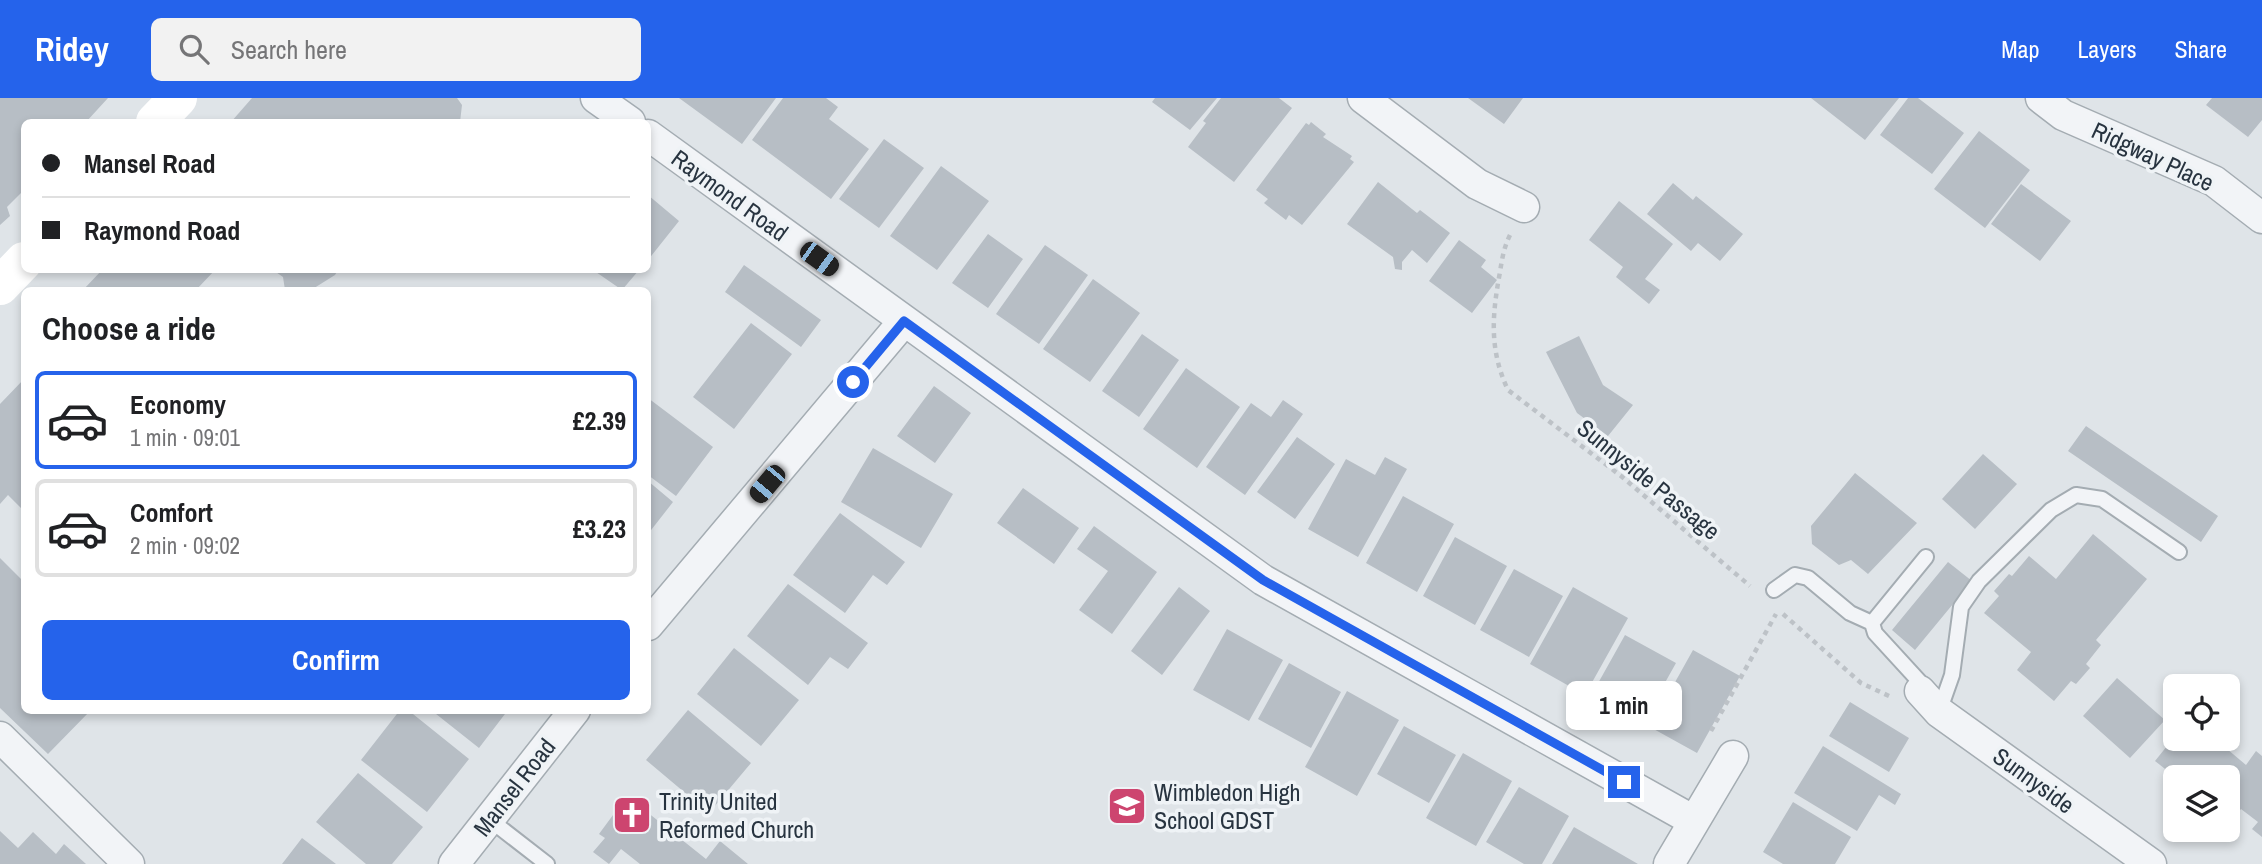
<!DOCTYPE html>
<meta charset="utf-8">
<style>
:root{--surface:#fff;--page:#f2f2f2;--text:#202124;--muted:#757577;--line:#e0e0e0;--accent:#2563eb}
body{margin:0;font-family:"Archivo Narrow",sans-serif;background:var(--page);color:var(--text);height:100vh;display:flex;flex-direction:column;font-size:26px;white-space:nowrap}
*{box-sizing:border-box;margin:0}
p{font-size:23px;color:var(--muted)}
.icon{flex:none;width:38px;height:38px;fill:none;stroke:currentColor;stroke-width:2;stroke-linecap:round;stroke-linejoin:round}
.map{position:relative;flex:1;overflow:hidden}
.sheet{position:absolute;left:21px;top:189px;width:630px;height:427px;display:flex;flex-direction:column;background:var(--surface);border-radius:10px;box-shadow:0 4px 10px #0003}
.sheet>*{flex:none}
.hud{position:absolute;left:21px;top:21px;width:630px;height:154px;border-radius:10px;box-shadow:0 4px 10px #0003;display:grid;align-content:center;height:154px;padding:0 21px;background:var(--surface)}
.fabs{position:absolute;left:2163px;top:576px;display:grid;gap:14px}
.fabs a{display:grid;place-items:center;width:77px;height:77px;border-radius:10px;background:var(--surface);box-shadow:0 4px 10px #0003;font-size:35px}
.end{position:absolute;width:32px;height:32px;margin:-16px;border:9px solid #2563eb;background:#fff;box-shadow:0 0 0 4px #fff}
.from{border-radius:50%}
.bubble{position:absolute;height:49px;border-radius:10px;background:var(--surface);box-shadow:0 4px 10px #0003;font-size:23px;font-weight:700;line-height:49px;text-align:center}
.car{position:absolute;width:21px;height:42px;margin:-21px -10px;border-radius:9px;box-shadow:0 0 5px 2px #0007;background:linear-gradient(#222 24%,#8ab4d8 0 40%,#222 0 76%,#8ab4d8 0 86%,#222 0)}
.hud b{display:flex;align-items:center;gap:24px;height:66px;font-size:26px}
.hud b+b{border-top:2px solid var(--line)}
.hud i{width:18px;height:18px;background:var(--text)}
ul{padding:0;list-style:none}
li{display:flex;align-items:center;gap:21px;height:98px;margin:0 14px 10px;padding:0 7px;border:4px solid var(--line);border-radius:10px}
li div{flex:1}
li b{display:block;font-size:26px}
li em{font-style:normal;font-weight:700}
li.current{border-color:var(--accent)}
li>.icon{width:63px;height:63px;stroke-width:1.5}
h2{padding:0 21px;font-size:32px;line-height:84px}
.primary-button{display:flex;gap:14px;margin-top:auto;padding:14px 21px}
.primary-button a{flex:1;height:80px;border-radius:10px;background:var(--accent);color:#fff;font-size:28px;font-weight:700;line-height:80px;text-align:center}
header{display:flex;align-items:center;gap:42px;box-sizing:border-box;height:98px;padding:0 35px;background:var(--accent);color:#fff}
header strong{font-size:33px}
nav{display:flex;gap:38px;margin-inline-start:auto;font-size:24px}
.search{width:490px;height:63px;background:var(--page);display:flex;align-items:center;gap:18px;box-sizing:border-box;padding:0 24px;border-radius:10px;color:var(--muted);font-size:26px}
.map>svg:first-child{display:block}
.building{fill:#b7bec5}
.lines{fill:none;stroke-linecap:round;stroke-linejoin:round}
.lane-casing{stroke:#a4acb2;stroke-width:18}
.street-casing{stroke:#a4acb2;stroke-width:33}
.path{stroke:#bdc2c7;stroke-width:4.5;stroke-dasharray:5 5;stroke-linecap:butt}
.lane{stroke:#f2f4f7;stroke-width:14}
.street{stroke:#f2f4f7;stroke-width:30}
.secondary{stroke:#fff;stroke-width:38}
.route{stroke:#2563eb;stroke-width:9}
.labels{text-anchor:middle;dominant-baseline:central;stroke-width:7;stroke-linejoin:round;paint-order:stroke}
.street-label{font-size:24px;fill:#283440;stroke:#eff3f6}
.poi-label{font-size:24px;fill:#283440;stroke:#eff3f6;text-anchor:start}
</style>
<header>
<strong>Ridey</strong>
<div class="search"><svg class="icon" aria-label="search" viewBox="0 0 24 24"><circle cx="10" cy="10" r="6"/><path d="M15 15l6 6"/></svg>Search here</div>
<nav><a>Map</a><a>Layers</a><a>Share</a></nav>
</header>
<div class="map">
<svg width="2262" height="766" viewBox="0 0 2262 766">
<rect width="100%" height="100%" fill="#dfe4e8"/>
<path class="building" d="M0 0H108L86 24H24V92L7 109 10 118 0 127Z
M252 0H457L462 7 460 24H231Z
M679 0H776L742 46Z
M783 0H826L838 9 829 21 869 51 831 101 752 42Z
M1155 0H1217L1190 32 1152 4Z
M1221 0H1279L1292 10 1234 84 1188 49 1206 25 1203 23Z
M1468 0H1523L1504 26Z
M1811 0H1899L1865 42Z
M1908 0H1918L1964 35 1932 76 1880 37Z
M2212 0H2262V22L2248 39 2206 7Z
M1311 24 1326 36 1323 39 1352 58 1350 61 1354 64 1302 127 1289 117 1286 122 1264 105 1268 101 1256 92 1306 25 1309 27Z
M1979 33 2030 72 1985 130 1934 91Z
M884 41 924 70 879 130 839 101Z
M941 68 989 103 937 172 890 138Z
M1378 84 1417 115 1420 112 1450 135 1427 165 1412 152 1402 164V172L1395 171 1393 159 1347 126Z
M1673 85 1693 102 1696 98 1743 136 1720 163 1698 145 1691 153 1647 116Z
M2021 86 2071 123 2040 163 1991 126Z
M648 97 679 123 648 162Z
M1619 103 1673 146 1645 181 1660 192 1649 206 1616 179 1623 169 1589 142Z
M988 136 1023 161 988 210 952 185Z
M1459 142 1486 162 1481 169 1497 182 1472 215 1429 183Z
M1045 147 1088 177 1039 246 996 216Z
M744 167 821 222 801 249 725 194Z
M102 172H215L196 192H83Z
M273 172H338L335 177 311 192H285L283 179Z
M593 172H639L622 192Z
M1093 181 1140 215 1090 284 1043 251Z
M751 225 792 256 734 331 693 299Z
M1142 236 1179 262 1139 319 1102 293Z
M1579 238 1603 287 1633 307 1608 338 1577 315 1546 254Z
M1186 270 1240 309 1197 370 1143 331Z
M24 281V413L8 397 0 406V306Z
M934 288 971 315 935 365 897 338Z
M648 300 713 349 676 398 648 377Z
M1283 302 1303 316 1245 397 1206 369 1251 305 1271 319Z
M2086 328 2218 418 2201 444 2068 353Z
M1297 339 1335 366 1295 421 1257 394Z
M873 350 953 396 921 450 841 404Z
M1983 356 2017 386 1975 431 1942 401Z
M1385 359 1407 371 1358 459 1308 431 1346 361 1375 377Z
M1855 375 1917 425 1868 476 1851 462 1839 467 1812 446 1811 428Z
M648 383 673 404 648 436Z
M1023 390 1079 430 1054 466 997 425Z
M1403 398 1454 426 1417 494 1366 465Z
M840 415 905 464 887 487 873 477 845 515 793 477Z
M1094 428 1157 474 1112 536 1079 512 1108 473 1077 451Z
M2093 436 2147 481 2096 542 2101 547 2086 566 2090 570 2076 586 2071 583 2054 603 2017 572 2031 554 1984 515 1999 498 1994 493 2009 476 2012 478 2029 458 2056 481Z
M1455 439 1507 468 1475 527 1423 498Z
M0 460 24 484V612H91L48 656 0 610Z
M1948 464 1972 483 1915 552 1892 532Z
M1514 471 1563 498 1529 559 1480 532Z
M788 486 868 545 848 571 830 559 808 587 747 538Z
M1179 489 1210 513 1162 577 1131 553Z
M1573 489 1628 520 1585 597 1530 566Z
M1227 531 1283 562 1249 623 1193 592Z
M1625 537 1676 565 1643 624 1592 596Z
M734 550 799 602 761 648 697 596Z
M1693 552 1740 578 1697 655 1650 629Z
M1289 565 1341 594 1311 650 1258 621Z
M2117 580 2165 622 2130 660 2083 618Z
M1347 593 1399 622 1357 698 1305 669Z
M1850 604 1909 640 1889 674 1829 638Z
M400 612H408L469 661 427 714 361 662Z
M431 612H508L479 650Z
M688 612 751 665 709 715 646 662Z
M1404 628 1456 657 1429 705 1377 676Z
M2175 638V640H2214L2246 667 2256 653 2262 658V739L2252 731 2258 724 2241 711 2230 725 2228 723V679H2175V694L2167 686 2174 678 2155 663Z
M1823 648 1901 696 1895 707 1879 697 1857 733 1794 695Z
M1463 655 1512 683 1476 748 1426 720Z
M358 675 423 729 392 766H366L316 724Z
M1519 689 1569 718 1542 766H1524L1486 744Z
M627 698 706 761 720 743 748 766H640L621 751 609 766 593 754 605 740 599 736Z
M1793 704 1851 739 1835 766H1783L1763 754Z
M1574 729 1638 766H1552Z
M0 733 18 750 33 734 56 756 64 746 86 766H0Z
M302 740 336 766H282Z"/>
<g class="lines">
<g class="lane-casing">
<path id="lane" d="M1774 492 1795 477 1808 480 1850 515 1872 525
M1920 593 1919 583 1875 535 1872 525 1926 459
M1939 614 1952 577 1961 509 1979 483 2051 412 2076 397 2102 401 2179 454
M489 721 547 766"/>
</g>
<g class="street-casing">
<path id="street" d="M596 0 630 24
M1363 0 1477 86 1524 109
M2041 0 2063 17 2214 83 2262 120
M648 37 1263 482 1694 723
M648 527 904 223
M1920 593 1939 614 2151 766
M0 639 129 766
M454 766 575 612
M1669 766 1733 658"/>
</g>
<path class="path" d="M1510 137C1504 149 1502 161 1500 174 1492 217 1489 252 1508 292L1621 378 1750 488
M1783 516 1861 585 1889 598
M1711 633 1776 516"/>
<use href="#lane" class="lane"/>
<use href="#street" class="street"/>
<path class="secondary" d="M155 24 178 0
M0 188 24 163"/>
</g>
<g class="lines">
<path class="route" d="M853 284 904 223 1263 482 1624 684"/>
</g>
<defs>
<g id="school-square" transform="scale(2.0125)"><rect x="-9" y="-9" width="18" height="18" rx="4" fill="#cd456f" stroke="#eff3f6"/><path d="M0-5L7-2L0 1L-7-2ZM-4 1L0 2.5L4 1V4Q0 6-4 4Z" fill="#fff"/></g>
<g id="church-square" transform="scale(2.0125)"><rect x="-9" y="-9" width="18" height="18" rx="4" fill="#cd456f" stroke="#eff3f6"/><path d="M-1.2-6h2.4v3.5h3.3v2.4h-3.3V6h-2.4V-.1h-3.3v-2.4h3.3Z" fill="#fff"/></g>
</defs>
<g fill-rule="evenodd">
<use href="#school-square" x="1127" y="708"/>
<use href="#church-square" x="632" y="717"/>
</g>
<g class="labels">
<g class="street-label">
<text transform="translate(2153 58) rotate(25)">Ridgway Place</text>
<text transform="translate(730 97) rotate(36)">Raymond Road</text>
<text transform="translate(1649 381) rotate(39)">Sunnyside Passage</text>
<text transform="translate(2034 682) rotate(36)">Sunnyside</text>
<text transform="translate(514 689) rotate(-52)">Mansel Road</text>
</g>
<g class="poi-label">
<text x="1154" y="694">Wimbledon High<tspan x="1154" dy="28">School GDST</tspan></text>
<text x="659" y="703">Trinity United<tspan x="659" dy="28">Reformed Church</tspan></text>
</g>
</g>
</svg>
<div class="fabs">
<a><svg class="icon" aria-label="locate" viewBox="0 0 24 24"><circle cx="12" cy="12" r="6"/><path d="M12 2v4M12 18v4M2 12h4M18 12h4"/></svg></a>
<a><svg class="icon" aria-label="layers" viewBox="0 0 24 24"><path d="M12 4l9 5-9 5-9-5zM3 14l9 5 9-5"/></svg></a>
</div>
<i class="end from" style="left:853px;top:284px"></i>
<i class="end" style="left:1624px;top:684px"></i>
<div class="bubble" style="left:1566px;top:583px;width:116px">1 min</div>
<i class="car" style="left:819px;top:161px;rotate:126deg"></i>
<i class="car" style="left:767px;top:386px;rotate:220deg"></i>
<div class="hud">
<b><i class="from"></i>Mansel Road</b>
<b><i></i>Raymond Road</b>
</div>
<section class="sheet">
<h2>Choose a ride</h2>
<ul>
<li class="current"><svg class="icon" aria-label="car" viewBox="0 0 24 24"><path d="M5 17H2v-5l4-1 3-4h7l3 4 3 1v5h-3M9 17h6M6 11h13"/><circle cx="7" cy="17" r="2"/><circle cx="17" cy="17" r="2"/></svg><div><b>Economy</b><p>1 min · 09:01</p></div><em>£2.39</em></li>
<li><svg class="icon" aria-label="car" viewBox="0 0 24 24"><path d="M5 17H2v-5l4-1 3-4h7l3 4 3 1v5h-3M9 17h6M6 11h13"/><circle cx="7" cy="17" r="2"/><circle cx="17" cy="17" r="2"/></svg><div><b>Comfort</b><p>2 min · 09:02</p></div><em>£3.23</em></li>
</ul>
<div class="primary-button"><a>Confirm</a></div>
</section>
</div>
